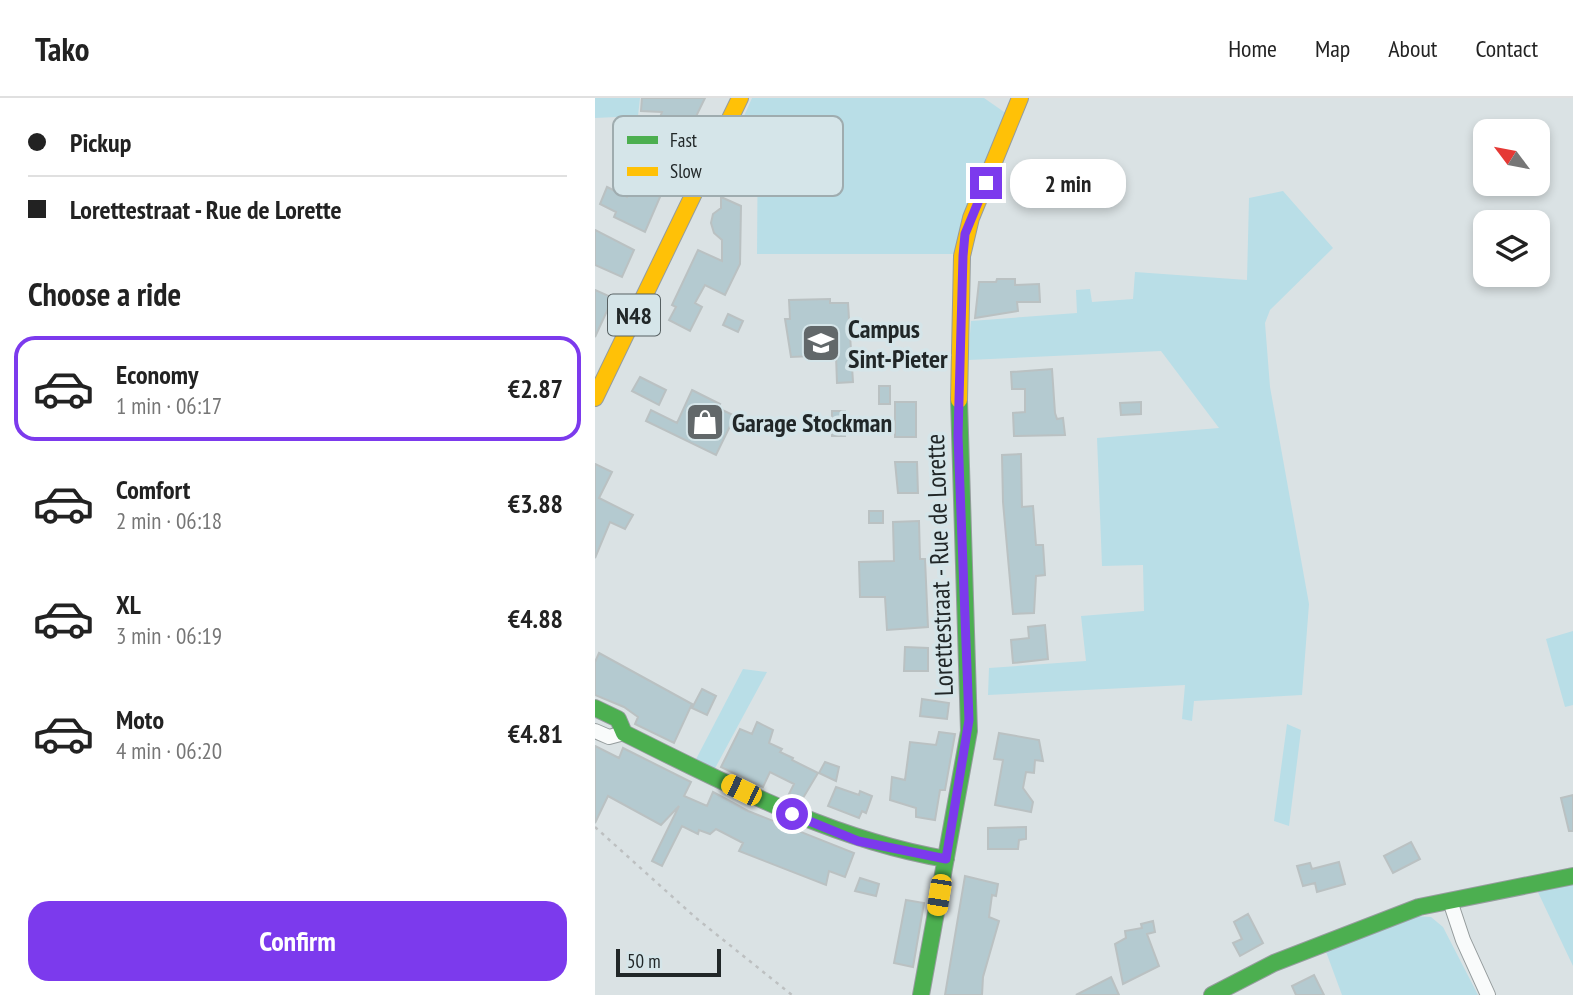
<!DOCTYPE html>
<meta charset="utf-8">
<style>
:root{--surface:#fff;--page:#f2f2f2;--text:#222;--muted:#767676;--line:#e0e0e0;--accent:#7c3aed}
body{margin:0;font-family:"PT Sans Narrow",sans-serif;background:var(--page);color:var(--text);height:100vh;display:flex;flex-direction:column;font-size:26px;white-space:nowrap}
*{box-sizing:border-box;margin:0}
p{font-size:23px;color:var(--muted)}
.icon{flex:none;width:38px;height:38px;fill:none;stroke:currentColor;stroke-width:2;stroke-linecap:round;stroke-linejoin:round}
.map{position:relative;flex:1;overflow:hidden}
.sheet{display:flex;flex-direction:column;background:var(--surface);width:595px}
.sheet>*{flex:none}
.banner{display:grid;align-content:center;height:154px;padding:0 28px;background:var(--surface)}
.needle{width:46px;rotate:302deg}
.fabs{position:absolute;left:878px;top:21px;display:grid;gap:14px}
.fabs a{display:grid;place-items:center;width:77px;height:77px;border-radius:14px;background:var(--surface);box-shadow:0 4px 10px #0003;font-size:35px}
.scale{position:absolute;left:21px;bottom:18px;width:105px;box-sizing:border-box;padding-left:7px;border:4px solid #212728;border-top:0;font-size:19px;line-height:24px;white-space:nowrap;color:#212728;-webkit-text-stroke:5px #d5e5e9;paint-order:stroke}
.end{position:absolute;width:32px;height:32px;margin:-16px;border:9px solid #7c3aed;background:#fff;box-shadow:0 0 0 4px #fff}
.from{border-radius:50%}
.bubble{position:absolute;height:49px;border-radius:21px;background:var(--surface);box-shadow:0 4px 10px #0003;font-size:23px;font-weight:800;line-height:49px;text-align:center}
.car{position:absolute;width:21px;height:42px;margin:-21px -10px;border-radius:9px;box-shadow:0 0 5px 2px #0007;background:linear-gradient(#f5c518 24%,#345 0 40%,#f5c518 0 76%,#345 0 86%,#f5c518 0)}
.banner b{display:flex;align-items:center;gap:24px;height:66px;font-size:26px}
.banner b+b{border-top:2px solid var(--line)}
.banner i{width:18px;height:18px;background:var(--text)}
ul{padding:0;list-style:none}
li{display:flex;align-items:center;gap:21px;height:105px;margin:0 14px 10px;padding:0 14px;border:4px solid transparent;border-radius:21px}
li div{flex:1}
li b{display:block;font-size:26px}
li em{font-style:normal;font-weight:800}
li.on{border-color:var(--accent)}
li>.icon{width:63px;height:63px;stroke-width:1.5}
h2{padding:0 28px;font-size:32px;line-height:84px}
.action{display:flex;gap:14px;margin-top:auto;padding:14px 28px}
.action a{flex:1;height:80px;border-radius:21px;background:var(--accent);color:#fff;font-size:28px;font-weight:800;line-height:80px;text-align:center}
header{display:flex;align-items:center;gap:42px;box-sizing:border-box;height:98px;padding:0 35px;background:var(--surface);border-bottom:2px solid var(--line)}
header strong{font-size:33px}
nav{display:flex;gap:38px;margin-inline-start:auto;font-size:24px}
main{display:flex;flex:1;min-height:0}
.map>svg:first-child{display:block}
.green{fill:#b9dee7}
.building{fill:#b4cad0;stroke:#bac1c2;stroke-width:2}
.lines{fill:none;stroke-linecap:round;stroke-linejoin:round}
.street-casing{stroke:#959c9d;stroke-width:16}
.fast-casing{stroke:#959c9d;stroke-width:18}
.slow-casing{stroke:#959c9d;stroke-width:18}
.path{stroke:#bdc0c1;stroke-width:2.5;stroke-dasharray:3.5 5;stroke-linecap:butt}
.street{stroke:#f9fbfb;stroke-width:14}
.fast{stroke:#4caf50;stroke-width:16}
.slow{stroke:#ffc107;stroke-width:16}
.route{stroke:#7c3aed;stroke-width:9}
.labels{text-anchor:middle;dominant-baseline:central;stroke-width:7;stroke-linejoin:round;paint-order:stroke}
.shield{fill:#d5e5e9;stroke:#576062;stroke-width:2}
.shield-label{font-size:24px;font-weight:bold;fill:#212728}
.poi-label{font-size:26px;font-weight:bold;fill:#212728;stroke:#d5e5e9;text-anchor:start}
.street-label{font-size:26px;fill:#212728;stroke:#d5e5e9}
.key{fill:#d5e5e9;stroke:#9facaf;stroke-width:2}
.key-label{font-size:19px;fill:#212728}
</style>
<header>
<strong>Tako</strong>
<nav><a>Home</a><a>Map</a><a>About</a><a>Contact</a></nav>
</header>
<main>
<section class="sheet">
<div class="banner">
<b><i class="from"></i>Pickup</b>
<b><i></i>Lorettestraat - Rue de Lorette</b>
</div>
<h2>Choose a ride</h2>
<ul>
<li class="on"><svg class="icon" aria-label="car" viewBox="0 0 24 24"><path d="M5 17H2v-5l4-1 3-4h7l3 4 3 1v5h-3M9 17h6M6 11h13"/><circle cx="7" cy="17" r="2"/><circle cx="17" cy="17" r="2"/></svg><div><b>Economy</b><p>1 min · 06:17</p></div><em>€2.87</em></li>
<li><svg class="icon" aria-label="car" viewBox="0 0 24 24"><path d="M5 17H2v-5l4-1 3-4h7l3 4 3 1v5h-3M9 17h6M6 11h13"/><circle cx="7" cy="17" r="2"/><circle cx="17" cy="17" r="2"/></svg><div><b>Comfort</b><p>2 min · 06:18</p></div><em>€3.88</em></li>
<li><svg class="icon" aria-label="car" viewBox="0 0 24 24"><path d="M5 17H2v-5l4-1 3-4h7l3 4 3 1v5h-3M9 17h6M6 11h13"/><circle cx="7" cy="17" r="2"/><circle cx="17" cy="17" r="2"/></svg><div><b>XL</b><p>3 min · 06:19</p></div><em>€4.88</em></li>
<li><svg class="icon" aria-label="car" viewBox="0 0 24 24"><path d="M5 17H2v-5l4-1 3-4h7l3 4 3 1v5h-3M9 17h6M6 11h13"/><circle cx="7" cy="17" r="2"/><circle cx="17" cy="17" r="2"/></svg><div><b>Moto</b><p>4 min · 06:20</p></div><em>€4.81</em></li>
</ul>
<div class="action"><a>Confirm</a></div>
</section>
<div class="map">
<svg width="978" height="897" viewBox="0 0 978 897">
<rect width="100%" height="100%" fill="#dae2e4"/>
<path class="green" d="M0 0H45L43 18 0 20Z
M157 0H389L412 16 361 156H162L163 23 149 18Z
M688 93 738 150 675 212 670 225 675 289 714 506 707 597 599 603 597 623 587 621 590 587 393 597 394 570 491 563 486 518 549 513 548 467 507 468 502 340 624 330 566 253 373 262 376 223 482 215 481 192 495 191 497 204 538 201 540 174 652 182 654 100Z
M978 533V607L970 609 951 541Z
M148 571 172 574 118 674 99 665Z
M692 626 706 632 694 728 679 723Z
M978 784V868L940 788Z
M819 818 836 819 848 829 883 897H747L730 851Z"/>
<path class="building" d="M47 0H110L87 47 95 51 90 62 84 60 74 78 50 134 19 119 21 114 5 106 12 89 32 99 43 75 33 70 46 44 55 45 67 14 46 13Z
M126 99 146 108 145 166 130 197 110 187 100 205 107 209 95 233 74 222 81 209 77 207 103 152 127 163V142L119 135 116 125 118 116 126 110Z
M0 132 39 152 27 179 0 167Z
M402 181H420V187L444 186 445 204H422L423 213 380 220 384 184H401Z
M0 192 18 200 0 239Z
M235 201V205H253L258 284 242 285 241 257 196 259 190 221H195L194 202Z
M133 216 148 223 143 234 128 227Z
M457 271 460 315 462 321 468 320 470 337 419 338 418 315 430 314V291H417L416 274Z
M45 279 71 292 64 307 37 293Z
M284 288H295V306H284Z
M97 292 125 306 123 310 140 318 121 357 51 323 56 312 82 325Z
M300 304H321V339H300Z
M546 304V316L526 317 525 305Z
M237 313H250V338H237Z
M426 356 427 409 438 408 441 447H448L450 477 441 478 439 515 418 516 408 404 407 357Z
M300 364H322L323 395H303Z
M0 366 17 374 4 400 38 417 30 431 15 424 0 460Z
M274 413H288V425H274Z
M324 423 325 461H330L333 529 292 532 290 499H265L264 464 299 463 298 424Z
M450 527 453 561 418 565 416 542 434 540 433 529Z
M310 549 333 550V573H309Z
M4 555 97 606 79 645 40 626 43 619 29 609 0 597V564Z
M107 591 121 598 112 617 97 610Z
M327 601 354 605 352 621 325 618Z
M162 624 178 632 174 645 187 651 185 654 198 660 197 662 223 675 205 705 192 700 199 686 175 674 168 689 126 669 145 631 157 636Z
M344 634 360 636 350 692H345L340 722 321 719V710L295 702 297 679 310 682 315 644 341 647Z
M404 635 444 642 448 663 440 662 439 675 431 674 428 690 438 704 436 714 400 707 408 662 399 661Z
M0 648 24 660 28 650 96 684 89 698 112 708 118 694 153 713 259 755 250 779 234 773 231 787 144 753 148 745 121 731 115 736 104 732 103 736 87 728 67 768 57 763 84 708 66 727 13 698 0 725Z
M230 664 244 669 241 683 224 675Z
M241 689 264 697 265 693 277 698 271 715 267 713 264 720 233 708Z
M978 697V733H974L966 700Z
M431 729V741L424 742 423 751H393V730Z
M816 744 825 761 798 775 789 758Z
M744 764 750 786 722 794 720 785 708 788 702 768 715 765 717 771Z
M370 778 403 786 401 798 397 797 394 819 404 823 388 879 387 897H350Z
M265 780 284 786 281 798 260 793Z
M311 802 329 805 318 869 299 865Z
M653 816 668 845 645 858 638 845 647 841 639 824Z
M558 823 560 834 552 836 564 868 528 886 520 846 531 840 530 833 547 830 546 826Z
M719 877 729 897H701L697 888Z
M516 879 524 897H481Z"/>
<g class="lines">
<g class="street-casing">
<path id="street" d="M0 633 14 639 29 635
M855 803 868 842 893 897"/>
</g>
<g class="fast-casing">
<path id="fast" d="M0 610 23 621 29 635C134 687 235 741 351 761
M326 897 374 633 364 302
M617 897 679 865 824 809 978 778"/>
</g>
<g class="slow-casing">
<path id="slow" d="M0 300 145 0
M364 302 367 158 376 120 425 0"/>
</g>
<path class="path" d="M0 729 101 820 197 897"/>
<use href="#street" class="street"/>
<use href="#fast" class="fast"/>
<use href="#slow" class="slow"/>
</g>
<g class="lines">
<path class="route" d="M197 716 263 743 351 761 374 622 363 338 368 158 370 136 391 85"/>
</g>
<defs>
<g id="school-square" transform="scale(2.0125)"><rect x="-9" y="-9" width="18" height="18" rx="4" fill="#62686a" stroke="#d5e5e9"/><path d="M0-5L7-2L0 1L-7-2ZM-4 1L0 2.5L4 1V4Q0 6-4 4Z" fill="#fff"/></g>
<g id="shop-square" transform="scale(2.0125)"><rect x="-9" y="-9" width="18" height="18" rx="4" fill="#62686a" stroke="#d5e5e9"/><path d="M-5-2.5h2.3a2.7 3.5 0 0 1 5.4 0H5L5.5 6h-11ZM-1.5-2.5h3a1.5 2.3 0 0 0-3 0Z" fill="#fff"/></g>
</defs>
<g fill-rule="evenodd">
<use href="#school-square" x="226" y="245"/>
<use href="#shop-square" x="110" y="324"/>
</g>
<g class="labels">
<rect class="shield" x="13" y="196.5" width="52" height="41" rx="5"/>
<g class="shield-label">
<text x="39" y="217">N48</text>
</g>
<g class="poi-label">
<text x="253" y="230">Campus<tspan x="253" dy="30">Sint-Pieter</tspan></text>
<text x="137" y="324">Garage Stockman</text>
</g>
<g class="street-label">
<text transform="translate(344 467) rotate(-92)">Lorettestraat - Rue de Lorette</text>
</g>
</g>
<rect x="18" y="18" width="230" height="80" rx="10" class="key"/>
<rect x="32" y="38" width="31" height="8" fill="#4caf50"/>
<rect x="32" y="69" width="31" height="9" fill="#ffc107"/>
<g class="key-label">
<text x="75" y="49">Fast</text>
<text x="75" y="80">Slow</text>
</g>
</svg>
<div class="fabs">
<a><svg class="needle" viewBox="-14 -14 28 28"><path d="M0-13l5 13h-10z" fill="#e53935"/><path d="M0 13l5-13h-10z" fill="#767676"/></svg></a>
<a><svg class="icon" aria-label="layers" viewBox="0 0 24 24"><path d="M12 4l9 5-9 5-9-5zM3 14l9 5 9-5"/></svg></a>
</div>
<div class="scale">50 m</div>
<i class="end from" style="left:197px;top:716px"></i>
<i class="end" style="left:391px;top:85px"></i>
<div class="bubble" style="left:415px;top:61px;width:116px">2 min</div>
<i class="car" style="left:146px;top:692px;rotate:296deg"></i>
<i class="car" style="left:344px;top:797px;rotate:189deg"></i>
</div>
</main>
